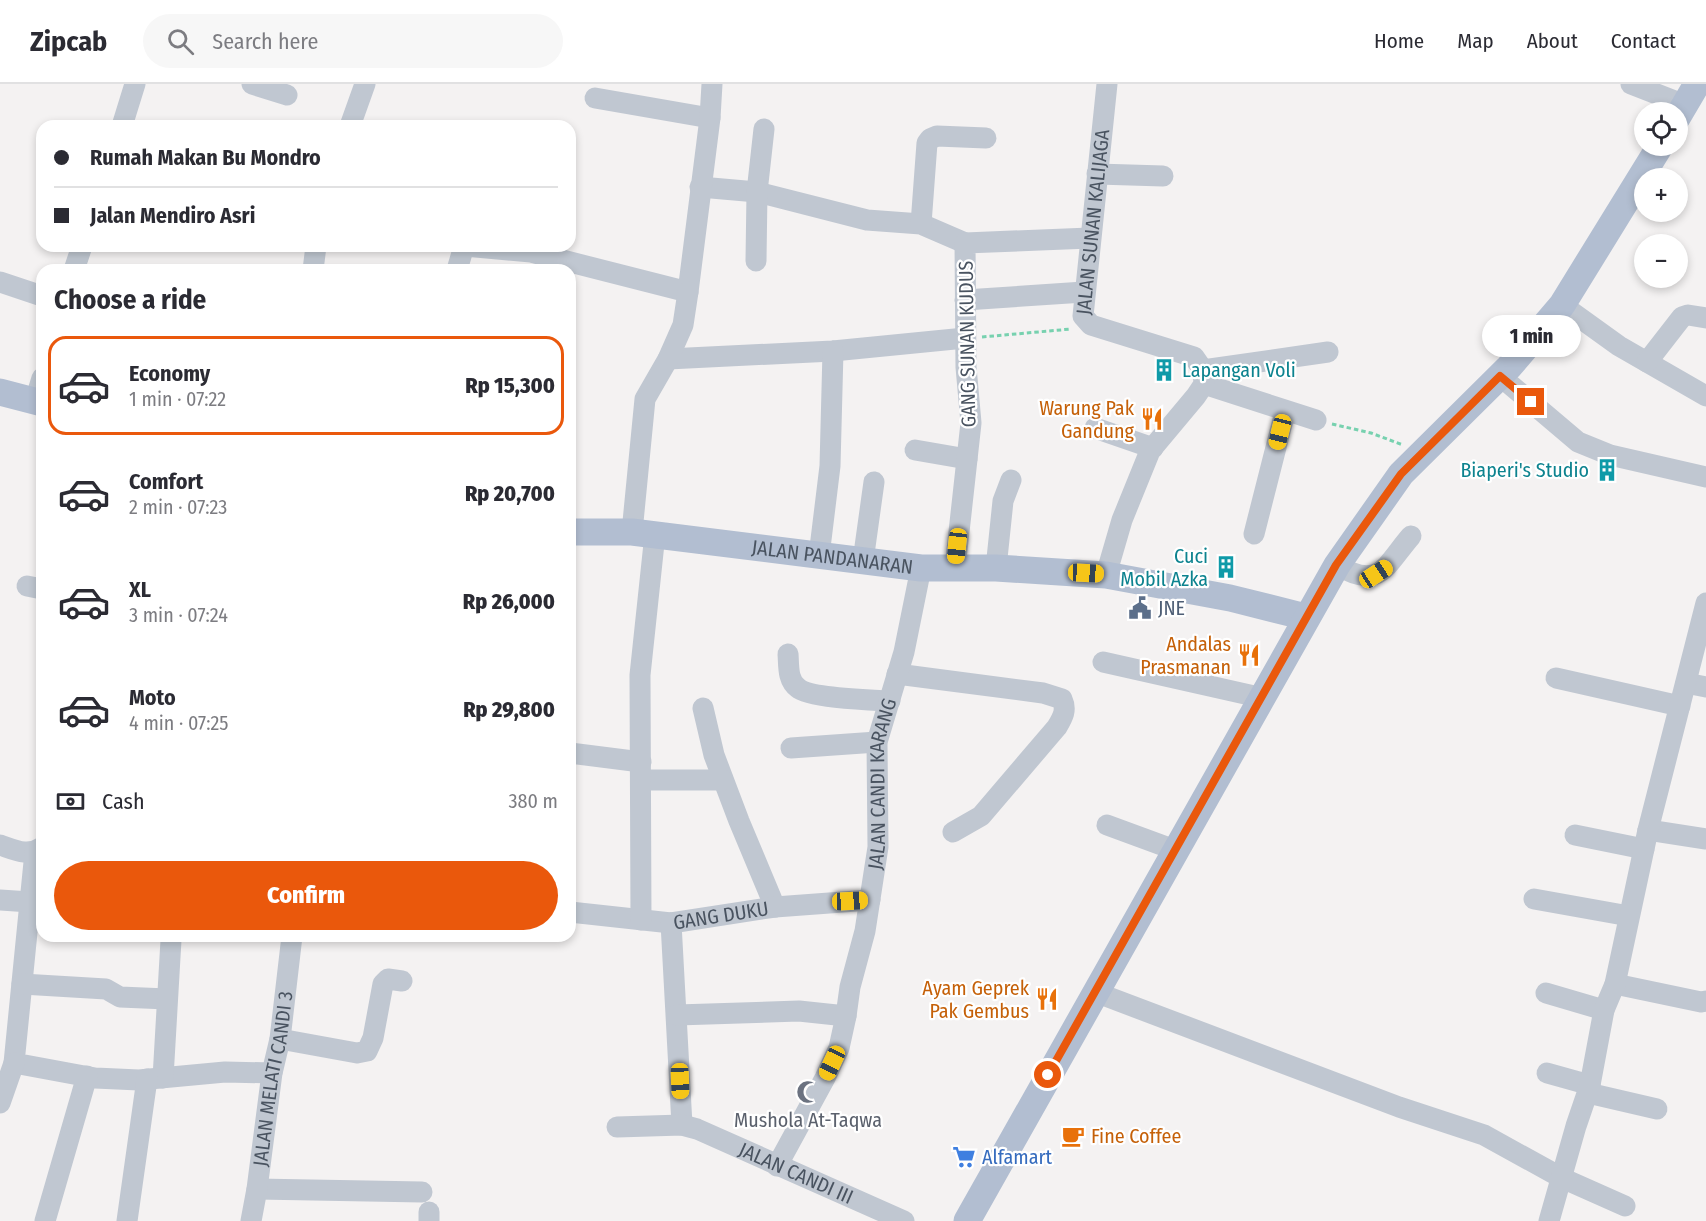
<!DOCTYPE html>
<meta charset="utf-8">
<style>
:root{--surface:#fff;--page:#f7f7f7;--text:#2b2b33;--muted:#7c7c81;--line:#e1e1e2;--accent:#ea580c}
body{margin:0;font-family:"Fira Sans Condensed",sans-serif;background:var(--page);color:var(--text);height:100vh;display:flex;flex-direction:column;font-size:22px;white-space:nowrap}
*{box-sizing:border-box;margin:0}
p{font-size:20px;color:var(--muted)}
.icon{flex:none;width:33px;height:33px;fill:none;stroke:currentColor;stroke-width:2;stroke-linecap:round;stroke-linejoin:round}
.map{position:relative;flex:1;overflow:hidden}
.sheet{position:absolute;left:36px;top:180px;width:540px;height:678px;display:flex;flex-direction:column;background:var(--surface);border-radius:18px;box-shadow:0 3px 9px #0003}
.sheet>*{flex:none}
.guide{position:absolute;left:36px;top:36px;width:540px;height:132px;border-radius:18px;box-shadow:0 3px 9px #0003;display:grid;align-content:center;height:132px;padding:0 18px;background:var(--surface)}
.fabs{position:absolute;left:1634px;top:18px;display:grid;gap:12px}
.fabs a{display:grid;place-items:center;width:54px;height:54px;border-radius:50%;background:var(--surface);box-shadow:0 3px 9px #0003;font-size:30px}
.end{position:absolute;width:27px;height:27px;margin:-14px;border:8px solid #ea580c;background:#fff;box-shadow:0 0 0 3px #fff}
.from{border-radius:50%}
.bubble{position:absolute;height:42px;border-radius:21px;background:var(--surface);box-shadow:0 3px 9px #0003;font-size:20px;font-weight:800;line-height:42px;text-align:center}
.car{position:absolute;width:18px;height:36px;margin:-18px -9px;border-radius:8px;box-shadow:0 0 4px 2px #0007;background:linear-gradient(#f5c518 24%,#345 0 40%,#f5c518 0 76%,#345 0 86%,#f5c518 0)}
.guide b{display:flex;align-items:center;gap:21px;height:57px;font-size:22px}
.guide b+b{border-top:2px solid var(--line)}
.guide i{width:15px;height:15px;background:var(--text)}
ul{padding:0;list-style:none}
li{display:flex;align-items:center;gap:18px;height:99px;margin:0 12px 9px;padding:0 6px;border:3px solid transparent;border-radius:18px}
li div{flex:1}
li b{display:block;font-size:22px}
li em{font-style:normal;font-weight:800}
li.on{border-color:var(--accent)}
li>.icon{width:54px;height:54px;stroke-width:1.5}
h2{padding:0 18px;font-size:27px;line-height:72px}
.pay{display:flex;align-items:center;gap:15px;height:66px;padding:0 18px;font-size:22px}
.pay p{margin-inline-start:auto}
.primary-button{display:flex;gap:12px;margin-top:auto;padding:12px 18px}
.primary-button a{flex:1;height:69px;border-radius:36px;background:var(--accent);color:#fff;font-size:24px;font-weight:800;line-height:69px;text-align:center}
header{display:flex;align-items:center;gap:36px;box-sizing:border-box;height:84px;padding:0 30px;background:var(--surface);border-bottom:2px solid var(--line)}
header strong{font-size:28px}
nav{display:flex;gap:33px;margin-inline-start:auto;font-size:21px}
.search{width:420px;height:54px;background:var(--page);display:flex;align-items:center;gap:15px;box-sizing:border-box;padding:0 21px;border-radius:33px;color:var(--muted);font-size:22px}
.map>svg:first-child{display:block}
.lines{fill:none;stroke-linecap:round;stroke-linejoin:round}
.path{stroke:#77d1af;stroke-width:3;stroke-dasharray:4.5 3;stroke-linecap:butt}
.minor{stroke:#c0c7d1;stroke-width:21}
.major{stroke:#b2bed1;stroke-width:27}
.route{stroke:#ea580c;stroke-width:8}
.labels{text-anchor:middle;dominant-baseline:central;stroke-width:4.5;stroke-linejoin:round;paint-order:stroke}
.street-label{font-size:20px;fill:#495360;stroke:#fff}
.culture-label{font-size:20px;fill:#0d838f;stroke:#fff;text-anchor:end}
.food-label{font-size:20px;fill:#c56008;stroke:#fff;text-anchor:end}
.service-label{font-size:20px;fill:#4e5e75;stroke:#fff;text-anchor:start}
.worship-label{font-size:20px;fill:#5b616d;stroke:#fff}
.shop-label{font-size:20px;fill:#366cbe;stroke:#fff;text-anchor:start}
</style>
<header>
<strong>Zipcab</strong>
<div class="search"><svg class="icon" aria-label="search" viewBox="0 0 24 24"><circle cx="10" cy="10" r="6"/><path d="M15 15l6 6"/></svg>Search here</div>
<nav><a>Home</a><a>Map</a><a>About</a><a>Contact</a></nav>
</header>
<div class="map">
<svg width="1706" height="1137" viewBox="0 0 1706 1137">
<rect width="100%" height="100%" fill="#f4f2f2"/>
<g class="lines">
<path class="path" d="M982 253 1071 245
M1332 340 1371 349 1403 361"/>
<g class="minor">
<path d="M252 0 287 11"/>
<path d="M1631 0 1685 21"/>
<path d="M595 14 710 34"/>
<path d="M122 42 135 0"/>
<path d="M350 42 365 0"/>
<path d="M1097 90 1163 92"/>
<path d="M700 103 757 108 867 136 921 140 965 159"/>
<path d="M921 140 927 59 930 55 937 52 986 54"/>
<path d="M465 162 531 168 688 208 710 34 712 0"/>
<path d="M756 177 757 108 764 45"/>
<path d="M74 186 82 162"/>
<path d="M313 186 316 162"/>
<path d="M457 186 464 162"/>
<path d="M0 198 42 212"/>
<path d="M965 216 1084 208"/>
<path d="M1562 221 1619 262 1706 312"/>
<path d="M668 275 833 267 965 254"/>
<path d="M1647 278 1682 233 1688 231 1706 234"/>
<path d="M1203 286 1328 268"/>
<path d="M1500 292 1578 358 1610 371 1706 393"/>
<path d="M1204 300 1316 336"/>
<path d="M35 317 42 294"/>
<path d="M1095 344 1153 364"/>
<path d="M915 366 967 375"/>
<path d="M632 448 645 315 668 275 683 241 688 208"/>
<path d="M1254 450 1285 328"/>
<path d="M819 472 830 382 833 267"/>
<path d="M863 477 874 398"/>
<path d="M1337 481C1380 507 1385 482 1411 452"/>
<path d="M955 484 971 339 966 283 965 159 1090 154"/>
<path d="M996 484 1003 417 1011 396"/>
<path id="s1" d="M1106 491 1122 436 1150 367 1196 312 1204 300 1203 286 1194 273 1091 241 1083 232 1107 0"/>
<path d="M27 502 42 505"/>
<path d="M788 570C789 581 787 596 798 604 809 614 872 616 890 617"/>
<path d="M1103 578 1263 614"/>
<path d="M897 590 1043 609 1062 615C1067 626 1063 633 1057 643L981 732 953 748"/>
<path d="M1556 594 1680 622"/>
<path d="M1686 599 1706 603"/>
<path d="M703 624 714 671 739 737 775 823"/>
<path d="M791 664 877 658"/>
<path d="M570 669 641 678"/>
<path d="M641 696H723"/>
<path d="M1107 741 1175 766"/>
<path d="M1648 746 1706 755"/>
<path d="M1575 751 1644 765"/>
<path d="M0 761C15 766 28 773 42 763"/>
<path d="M35 768 14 979 95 994 139 996 225 988 272 989"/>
<path d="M1534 815 1629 832"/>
<path d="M0 816 30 818"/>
<path id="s2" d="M570 828 671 839 775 823 870 816"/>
<path d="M641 836 640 591 655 450"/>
<path d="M671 839 682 1041"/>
<path d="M22 900 106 905 120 913 167 915"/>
<path d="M1615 900 1701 918 1706 917"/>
<path d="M1095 908 1399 1023 1484 1051 1562 1094 1625 1122"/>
<path d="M1546 909 1604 926"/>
<path d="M677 931 799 927 846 932"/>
<path d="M280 955 357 969 367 967 373 954 383 900 388 895 402 897"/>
<path d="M1547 989 1590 1001"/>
<path d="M163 994 171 856"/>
<path d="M1588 1009 1657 1025"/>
<path d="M0 1019 14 979"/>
<path id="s3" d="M617 1043 682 1041 697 1045 904 1137"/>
<path id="s4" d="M777 1082 825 994 839 964 846 932 850 903 865 847 878 763 877 658 904 568 921 484"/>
<path d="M257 1105 422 1108"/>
<path d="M45 1137 87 992"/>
<path d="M127 1137 147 995"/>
<path id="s5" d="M251 1137 257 1105 272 989 280 955 292 852"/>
<path d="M429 1137V1128"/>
<path d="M1549 1137 1576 1042 1590 1001 1604 926 1615 900 1648 746 1706 519"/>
</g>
<g class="major">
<path d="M1677 34 1697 0"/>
<path d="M0 308 42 319"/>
<path id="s6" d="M570 448H632L921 484H996L1106 491 1230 514 1306 533"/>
<path d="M967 1137 1337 481 1401 390 1509 283 1562 221 1660 62"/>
</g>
</g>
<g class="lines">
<path class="route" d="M1048 991 1336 481 1401 390 1500 292 1531 318"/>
</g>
<defs>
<g id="building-bare" transform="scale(1.8)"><path d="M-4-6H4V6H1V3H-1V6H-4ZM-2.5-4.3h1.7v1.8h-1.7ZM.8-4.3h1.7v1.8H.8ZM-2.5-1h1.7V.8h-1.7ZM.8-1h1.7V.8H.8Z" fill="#0f9aa8" stroke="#fff" stroke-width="2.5" paint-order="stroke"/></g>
<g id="restaurant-bare" transform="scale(1.8)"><path d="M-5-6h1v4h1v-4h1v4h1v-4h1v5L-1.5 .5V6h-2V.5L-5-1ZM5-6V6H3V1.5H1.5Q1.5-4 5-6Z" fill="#e8710a" stroke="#fff" stroke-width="2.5" paint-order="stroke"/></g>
<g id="civic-bare" transform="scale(1.8)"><path d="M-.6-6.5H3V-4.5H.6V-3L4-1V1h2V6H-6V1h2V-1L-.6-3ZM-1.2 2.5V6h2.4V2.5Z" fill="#5c6f8a" stroke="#fff" stroke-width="2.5" paint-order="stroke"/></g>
<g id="mosque-bare" transform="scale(1.8)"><path d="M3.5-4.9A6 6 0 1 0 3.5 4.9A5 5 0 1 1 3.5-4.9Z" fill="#6b7280" stroke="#fff" stroke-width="2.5" paint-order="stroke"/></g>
<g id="cafe-bare" transform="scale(1.8)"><path d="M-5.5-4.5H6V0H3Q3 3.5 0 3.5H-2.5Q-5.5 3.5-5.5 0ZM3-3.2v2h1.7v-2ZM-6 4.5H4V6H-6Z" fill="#e8710a" stroke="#fff" stroke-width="2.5" paint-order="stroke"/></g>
<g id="supermarket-bare" transform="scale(1.8)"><path d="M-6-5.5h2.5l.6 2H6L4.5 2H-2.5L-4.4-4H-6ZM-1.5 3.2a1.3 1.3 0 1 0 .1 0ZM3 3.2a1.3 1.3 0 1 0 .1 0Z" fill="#3f7fe0" stroke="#fff" stroke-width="2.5" paint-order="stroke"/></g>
</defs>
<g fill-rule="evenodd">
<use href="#building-bare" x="1164" y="286"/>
<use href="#restaurant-bare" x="1152" y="335"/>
<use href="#building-bare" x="1607" y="386"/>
<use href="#building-bare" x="1226" y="483"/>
<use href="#civic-bare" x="1140" y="524"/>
<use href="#restaurant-bare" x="1249" y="571"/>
<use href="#restaurant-bare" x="1047" y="915"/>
<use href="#mosque-bare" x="808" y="1008"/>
<use href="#cafe-bare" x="1073" y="1052"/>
<use href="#supermarket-bare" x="964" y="1073"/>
</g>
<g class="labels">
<g class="street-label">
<text stroke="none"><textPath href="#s1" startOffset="462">JALAN SUNAN KALIJAGA</textPath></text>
<text transform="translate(967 260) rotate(-91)">GANG SUNAN KUDUS</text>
<text stroke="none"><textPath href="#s6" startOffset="264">JALAN PANDANARAN</textPath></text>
<text stroke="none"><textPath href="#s4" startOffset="402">JALAN CANDI KARANG</textPath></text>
<text stroke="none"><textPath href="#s2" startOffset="152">GANG DUKU</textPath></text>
<text stroke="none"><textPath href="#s5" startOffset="144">JALAN MELATI CANDI 3</textPath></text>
<text stroke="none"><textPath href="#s3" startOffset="189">JALAN CANDI III</textPath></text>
</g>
<g class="culture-label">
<text x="1182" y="286" text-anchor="start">Lapangan Voli</text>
<text x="1589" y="386">Biaperi's Studio</text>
<text x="1208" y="472">Cuci<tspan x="1208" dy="23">Mobil Azka</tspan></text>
</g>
<g class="food-label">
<text x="1134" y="324">Warung Pak<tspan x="1134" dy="23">Gandung</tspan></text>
<text x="1231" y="560">Andalas<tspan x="1231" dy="23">Prasmanan</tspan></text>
<text x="1029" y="904">Ayam Geprek<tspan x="1029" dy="23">Pak Gembus</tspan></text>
<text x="1091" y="1052" text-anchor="start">Fine Coffee</text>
</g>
<g class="service-label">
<text x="1158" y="524">JNE</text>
</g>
<g class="worship-label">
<text x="808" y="1036">Mushola At-Taqwa</text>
</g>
<g class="shop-label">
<text x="982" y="1073">Alfamart</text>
</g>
</g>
</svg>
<div class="fabs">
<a><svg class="icon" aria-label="locate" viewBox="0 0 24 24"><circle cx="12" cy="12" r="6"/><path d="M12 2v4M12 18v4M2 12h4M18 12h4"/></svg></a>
<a>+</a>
<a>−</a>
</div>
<i class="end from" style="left:1048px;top:991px"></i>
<i class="end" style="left:1531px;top:318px"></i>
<div class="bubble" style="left:1482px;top:231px;width:99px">1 min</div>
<i class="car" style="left:1280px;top:348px;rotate:194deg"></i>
<i class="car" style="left:957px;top:462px;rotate:186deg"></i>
<i class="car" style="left:1086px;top:489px;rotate:93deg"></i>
<i class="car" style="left:1376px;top:490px;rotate:57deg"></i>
<i class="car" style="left:850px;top:817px;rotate:87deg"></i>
<i class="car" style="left:832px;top:979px;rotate:205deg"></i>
<i class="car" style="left:680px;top:997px;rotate:178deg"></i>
<div class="guide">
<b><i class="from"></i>Rumah Makan Bu Mondro</b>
<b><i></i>Jalan Mendiro Asri</b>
</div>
<section class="sheet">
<h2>Choose a ride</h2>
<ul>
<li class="on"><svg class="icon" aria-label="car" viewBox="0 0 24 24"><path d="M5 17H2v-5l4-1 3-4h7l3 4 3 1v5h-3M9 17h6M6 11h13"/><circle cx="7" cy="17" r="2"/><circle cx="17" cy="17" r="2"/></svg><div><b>Economy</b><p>1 min · 07:22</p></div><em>Rp 15,300</em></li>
<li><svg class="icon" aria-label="car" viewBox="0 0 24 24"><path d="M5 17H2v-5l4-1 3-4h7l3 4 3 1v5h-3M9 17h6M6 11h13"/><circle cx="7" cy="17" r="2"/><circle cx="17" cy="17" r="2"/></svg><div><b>Comfort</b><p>2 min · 07:23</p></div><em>Rp 20,700</em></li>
<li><svg class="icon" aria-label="car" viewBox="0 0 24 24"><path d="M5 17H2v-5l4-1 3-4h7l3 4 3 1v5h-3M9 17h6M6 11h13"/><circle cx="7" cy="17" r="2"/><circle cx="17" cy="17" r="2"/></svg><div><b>XL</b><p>3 min · 07:24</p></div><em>Rp 26,000</em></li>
<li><svg class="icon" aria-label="car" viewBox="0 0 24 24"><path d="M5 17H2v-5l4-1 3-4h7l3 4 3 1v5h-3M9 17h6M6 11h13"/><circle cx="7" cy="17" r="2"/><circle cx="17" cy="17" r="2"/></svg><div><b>Moto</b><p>4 min · 07:25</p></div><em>Rp 29,800</em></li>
</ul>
<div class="pay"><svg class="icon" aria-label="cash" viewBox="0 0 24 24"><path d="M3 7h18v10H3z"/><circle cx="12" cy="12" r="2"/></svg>Cash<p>380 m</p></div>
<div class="primary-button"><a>Confirm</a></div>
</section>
</div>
